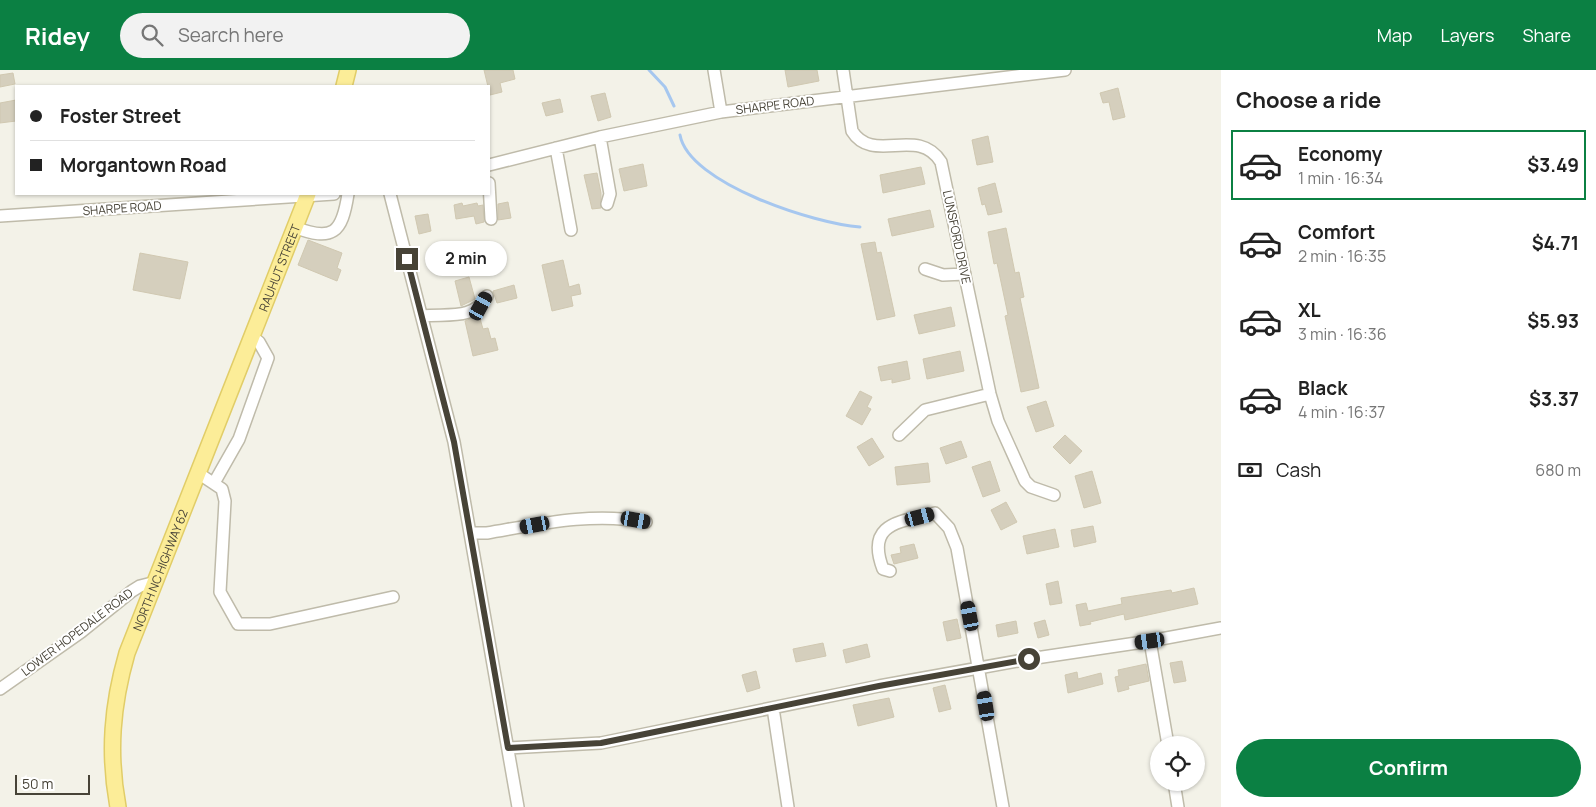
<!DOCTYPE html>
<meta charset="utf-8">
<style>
:root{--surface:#fff;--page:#f2f2f2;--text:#222;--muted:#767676;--line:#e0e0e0;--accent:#0b8043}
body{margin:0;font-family:Manrope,sans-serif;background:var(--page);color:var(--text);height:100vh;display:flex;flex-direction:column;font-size:19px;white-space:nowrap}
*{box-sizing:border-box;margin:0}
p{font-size:16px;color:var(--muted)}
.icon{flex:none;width:28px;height:28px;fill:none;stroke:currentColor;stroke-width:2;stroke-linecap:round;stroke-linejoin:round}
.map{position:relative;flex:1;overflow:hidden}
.drawer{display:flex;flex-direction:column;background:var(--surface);width:375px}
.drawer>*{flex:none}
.hud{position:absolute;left:15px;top:15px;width:475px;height:110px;border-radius:0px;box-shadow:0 1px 4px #0004;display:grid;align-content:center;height:110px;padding:0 15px;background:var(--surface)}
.tools{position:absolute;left:1150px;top:666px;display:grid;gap:10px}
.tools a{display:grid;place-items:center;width:55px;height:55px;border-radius:50%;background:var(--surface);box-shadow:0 1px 4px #0004;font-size:25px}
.scale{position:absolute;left:15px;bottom:12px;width:75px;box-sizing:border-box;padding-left:5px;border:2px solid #474337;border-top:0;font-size:14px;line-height:18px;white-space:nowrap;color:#474337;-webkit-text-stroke:4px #fff;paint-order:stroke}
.end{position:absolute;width:22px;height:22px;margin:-11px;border:6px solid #474337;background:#fff;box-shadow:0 0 0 2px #fff}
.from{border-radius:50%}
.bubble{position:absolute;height:35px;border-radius:18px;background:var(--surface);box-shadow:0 1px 4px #0004;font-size:16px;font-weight:700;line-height:35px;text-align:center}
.car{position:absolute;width:15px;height:30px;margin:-15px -8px;border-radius:6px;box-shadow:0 0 4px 1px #0007;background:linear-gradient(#222 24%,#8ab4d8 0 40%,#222 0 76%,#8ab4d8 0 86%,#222 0)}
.hud b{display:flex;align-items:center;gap:18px;height:48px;font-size:19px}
.hud b+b{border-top:1px solid var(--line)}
.hud i{width:12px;height:12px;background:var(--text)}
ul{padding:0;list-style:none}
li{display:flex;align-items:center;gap:15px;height:70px;margin:0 10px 8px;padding:0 5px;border:2px solid transparent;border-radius:0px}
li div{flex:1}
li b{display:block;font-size:19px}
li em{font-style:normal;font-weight:700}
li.selected{border-color:var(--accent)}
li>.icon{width:45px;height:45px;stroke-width:1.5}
h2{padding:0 15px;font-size:22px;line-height:60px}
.pay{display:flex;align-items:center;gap:12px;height:55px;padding:0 15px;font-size:19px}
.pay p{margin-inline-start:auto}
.action{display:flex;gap:10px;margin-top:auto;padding:10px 15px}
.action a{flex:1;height:58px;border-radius:30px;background:var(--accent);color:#fff;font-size:20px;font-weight:700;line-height:58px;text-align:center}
header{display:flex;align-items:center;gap:30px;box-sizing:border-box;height:70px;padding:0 25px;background:var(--accent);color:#fff}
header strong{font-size:24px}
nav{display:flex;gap:28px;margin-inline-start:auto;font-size:18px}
.search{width:350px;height:45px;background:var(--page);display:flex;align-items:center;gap:12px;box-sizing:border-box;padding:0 18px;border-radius:28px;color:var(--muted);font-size:19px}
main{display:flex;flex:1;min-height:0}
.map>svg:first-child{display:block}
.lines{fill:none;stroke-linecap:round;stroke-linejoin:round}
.stream{stroke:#a6c7ef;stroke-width:3}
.building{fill:#d5cfbd;stroke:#d0c8b1}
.minor-casing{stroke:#bfbbaa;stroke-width:14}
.major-casing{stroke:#e1cd68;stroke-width:18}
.minor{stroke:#fff;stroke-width:11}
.major{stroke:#fced98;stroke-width:15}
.route{stroke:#474337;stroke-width:6}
.labels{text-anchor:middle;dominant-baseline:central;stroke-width:4;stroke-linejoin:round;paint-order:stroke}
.street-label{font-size:12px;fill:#474337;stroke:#fff}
</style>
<header>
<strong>Ridey</strong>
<div class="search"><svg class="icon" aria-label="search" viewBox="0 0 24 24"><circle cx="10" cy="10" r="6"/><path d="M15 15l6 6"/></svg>Search here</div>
<nav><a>Map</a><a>Layers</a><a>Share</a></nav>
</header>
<main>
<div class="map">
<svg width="1221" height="737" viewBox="0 0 1221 737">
<rect width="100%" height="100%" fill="#f3f2e8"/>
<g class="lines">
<path class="stream" d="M649 0 665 17 674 36
M680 65C689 114 816 154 860 157"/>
</g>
<path class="building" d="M484 0H513L515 9 500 13 502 22 490 25Z
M785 0H817L819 11 788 17Z
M13 3 15 14 0 17V5Z
M1118 18 1125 47 1113 50 1109 32 1103 33 1100 23Z
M605 23 611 47 598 51 591 26Z
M560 29 563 42 546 46 542 33Z
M16 30V51L0 53V33Z
M988 66 993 92 977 95 972 70Z
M643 94 647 116 624 121 619 99Z
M921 97 925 114 883 123 880 105Z
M597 103 601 123V138L592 139 584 105Z
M995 113 1002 142 988 145 985 134 982 135 978 118Z
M508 132 511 148 498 150V134Z
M462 133 463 136 477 133 478 136 483 135 484 152 476 154 474 146 456 149 454 135Z
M930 140 934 157 892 166 888 149Z
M428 144 431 161 419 164 415 146Z
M1006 158 1015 203 1019 202 1024 227 1020 228 1039 318 1021 322 1005 246 1008 245 997 193 994 194 988 162Z
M308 170 342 183 337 198 341 200 337 211 298 195Z
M875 172 877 183 881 182 895 246 877 250 861 174Z
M140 183 188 192 180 229 133 220Z
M563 190 569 217 579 214 581 224 571 226 573 236 552 241 542 195Z
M469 207 475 229 461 236 455 211Z
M514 215 517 228 497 233 493 221Z
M951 237 955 256 919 264 914 245Z
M479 245 483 259 488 258 491 269 495 268 498 280 473 286 465 251Z
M960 281 964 301 927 309 923 289Z
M907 291 910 309 892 313V309L881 311 878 297Z
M860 321 872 327 867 337 871 339 862 355 846 346Z
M1046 331 1054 356 1036 362 1027 337Z
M1065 365 1082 381 1070 394 1053 377Z
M872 368 884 387 869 396 857 377Z
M961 371 967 387 946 394 940 378Z
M990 391 1000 421 983 427 972 397Z
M928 393 930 412 897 415 895 397Z
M1092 401 1101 433 1084 438 1075 406Z
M1006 432 1017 452 1001 460 991 440Z
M1093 456 1096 472 1074 477 1071 460Z
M1055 459 1059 477 1027 484 1023 466Z
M914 474 918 488 894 494 891 485 901 483 900 477Z
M1058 511 1062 533 1050 535 1046 514Z
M1194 518 1198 534 1125 550 1124 544 1090 552 1091 554 1080 556 1076 535 1086 533 1088 541 1122 534 1121 528 1171 520 1172 523Z
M957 549 961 568 947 571 943 552Z
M1045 550 1049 565 1038 568 1034 553Z
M1016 551 1018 563 998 567 996 555Z
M823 573 826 586 796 592 793 579Z
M867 574 870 587 846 593 843 580Z
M1182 591 1186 611 1174 613 1170 593Z
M1146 594 1149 611 1128 616 1129 619 1118 622 1115 607 1119 606 1118 600Z
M756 601 760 618 747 622 742 605Z
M1077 602 1078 609 1101 603 1103 614 1068 623 1065 605Z
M945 615 951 639 939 642 933 618Z
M889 628 894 647 858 656 853 635Z"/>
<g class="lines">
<g class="minor-casing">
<path id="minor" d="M714 0 721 42
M843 0 852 61C873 95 918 55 941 92L990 324 998 351 1025 411 1031 417 1054 425
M600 67 610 124 607 134
M556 78 571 160
M489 95 600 67 721 42 1065 0
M489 113 491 149
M390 124 454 372 518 737
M0 146 334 124
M294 157C333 172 342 163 348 124
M925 199 943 205 965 204
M422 246C447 243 473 251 487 226
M899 365 925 340 990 324
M198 403 222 419 225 431 220 522 238 554H270L393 527
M214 413 239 369 268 288 259 272 251 266
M470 463H487C540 454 591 442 646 452
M890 501 883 499C865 452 901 452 935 443L949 458 957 478 1003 737
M1150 571 1168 675
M0 619 81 562 132 521 140 516 156 512
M773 638 788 737
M508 678 601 673 879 616 1029 589 1150 571 1221 558
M1174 712 1178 737"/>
</g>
<g class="major-casing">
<g id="major">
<path d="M344 16 348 0"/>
<path id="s1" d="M118 737C108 683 112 635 127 583L308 124"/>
</g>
</g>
<use href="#minor" class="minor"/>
<use href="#major" class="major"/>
</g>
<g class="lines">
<path class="route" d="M407 189 454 372 508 678 601 673 879 616 1029 589"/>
</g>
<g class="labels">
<g class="street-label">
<text transform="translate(775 35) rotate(-7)">SHARPE ROAD</text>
<text transform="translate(122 138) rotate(-4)">SHARPE ROAD</text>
<text transform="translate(957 167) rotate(78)">LUNSFORD DRIVE</text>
<text stroke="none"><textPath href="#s1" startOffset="570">RAUHUT STREET</textPath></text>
<text stroke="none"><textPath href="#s1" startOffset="245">NORTH NC HIGHWAY 62</textPath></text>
<text transform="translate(77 562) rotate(-37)">LOWER HOPEDALE ROAD</text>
</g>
</g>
</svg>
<div class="tools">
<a><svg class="icon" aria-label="locate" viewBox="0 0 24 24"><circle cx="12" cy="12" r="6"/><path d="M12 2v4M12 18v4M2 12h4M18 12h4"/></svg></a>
</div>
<div class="scale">50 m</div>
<i class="end from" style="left:1029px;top:589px"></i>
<i class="end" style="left:407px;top:189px"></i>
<div class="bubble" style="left:425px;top:171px;width:82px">2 min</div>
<i class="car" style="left:481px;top:236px;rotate:29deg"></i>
<i class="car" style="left:920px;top:447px;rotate:75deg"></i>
<i class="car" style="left:636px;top:450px;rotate:100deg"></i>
<i class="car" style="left:535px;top:455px;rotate:259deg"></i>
<i class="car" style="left:970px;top:546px;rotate:349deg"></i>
<i class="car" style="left:1150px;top:571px;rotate:262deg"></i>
<i class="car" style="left:986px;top:636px;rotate:351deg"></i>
<div class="hud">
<b><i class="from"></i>Foster Street</b>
<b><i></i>Morgantown Road</b>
</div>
</div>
<section class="drawer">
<h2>Choose a ride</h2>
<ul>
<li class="selected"><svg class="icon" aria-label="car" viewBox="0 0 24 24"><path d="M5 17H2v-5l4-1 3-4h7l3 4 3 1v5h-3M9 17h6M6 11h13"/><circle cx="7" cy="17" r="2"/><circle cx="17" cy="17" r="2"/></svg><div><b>Economy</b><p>1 min · 16:34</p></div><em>$3.49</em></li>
<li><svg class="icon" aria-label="car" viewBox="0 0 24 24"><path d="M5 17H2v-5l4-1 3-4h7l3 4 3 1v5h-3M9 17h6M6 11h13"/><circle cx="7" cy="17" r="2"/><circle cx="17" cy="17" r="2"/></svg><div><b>Comfort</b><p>2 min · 16:35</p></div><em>$4.71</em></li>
<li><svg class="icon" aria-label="car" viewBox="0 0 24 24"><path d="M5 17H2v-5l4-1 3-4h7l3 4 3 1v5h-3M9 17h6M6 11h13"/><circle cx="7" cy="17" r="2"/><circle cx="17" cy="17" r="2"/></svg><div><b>XL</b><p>3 min · 16:36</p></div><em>$5.93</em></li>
<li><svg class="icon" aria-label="car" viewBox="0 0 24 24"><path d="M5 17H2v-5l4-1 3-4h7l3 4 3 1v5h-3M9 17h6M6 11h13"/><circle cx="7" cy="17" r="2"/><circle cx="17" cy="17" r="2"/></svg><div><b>Black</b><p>4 min · 16:37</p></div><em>$3.37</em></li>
</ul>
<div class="pay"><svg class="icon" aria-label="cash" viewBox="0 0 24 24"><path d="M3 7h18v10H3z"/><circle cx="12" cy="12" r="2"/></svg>Cash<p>680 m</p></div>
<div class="action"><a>Confirm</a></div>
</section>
</main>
